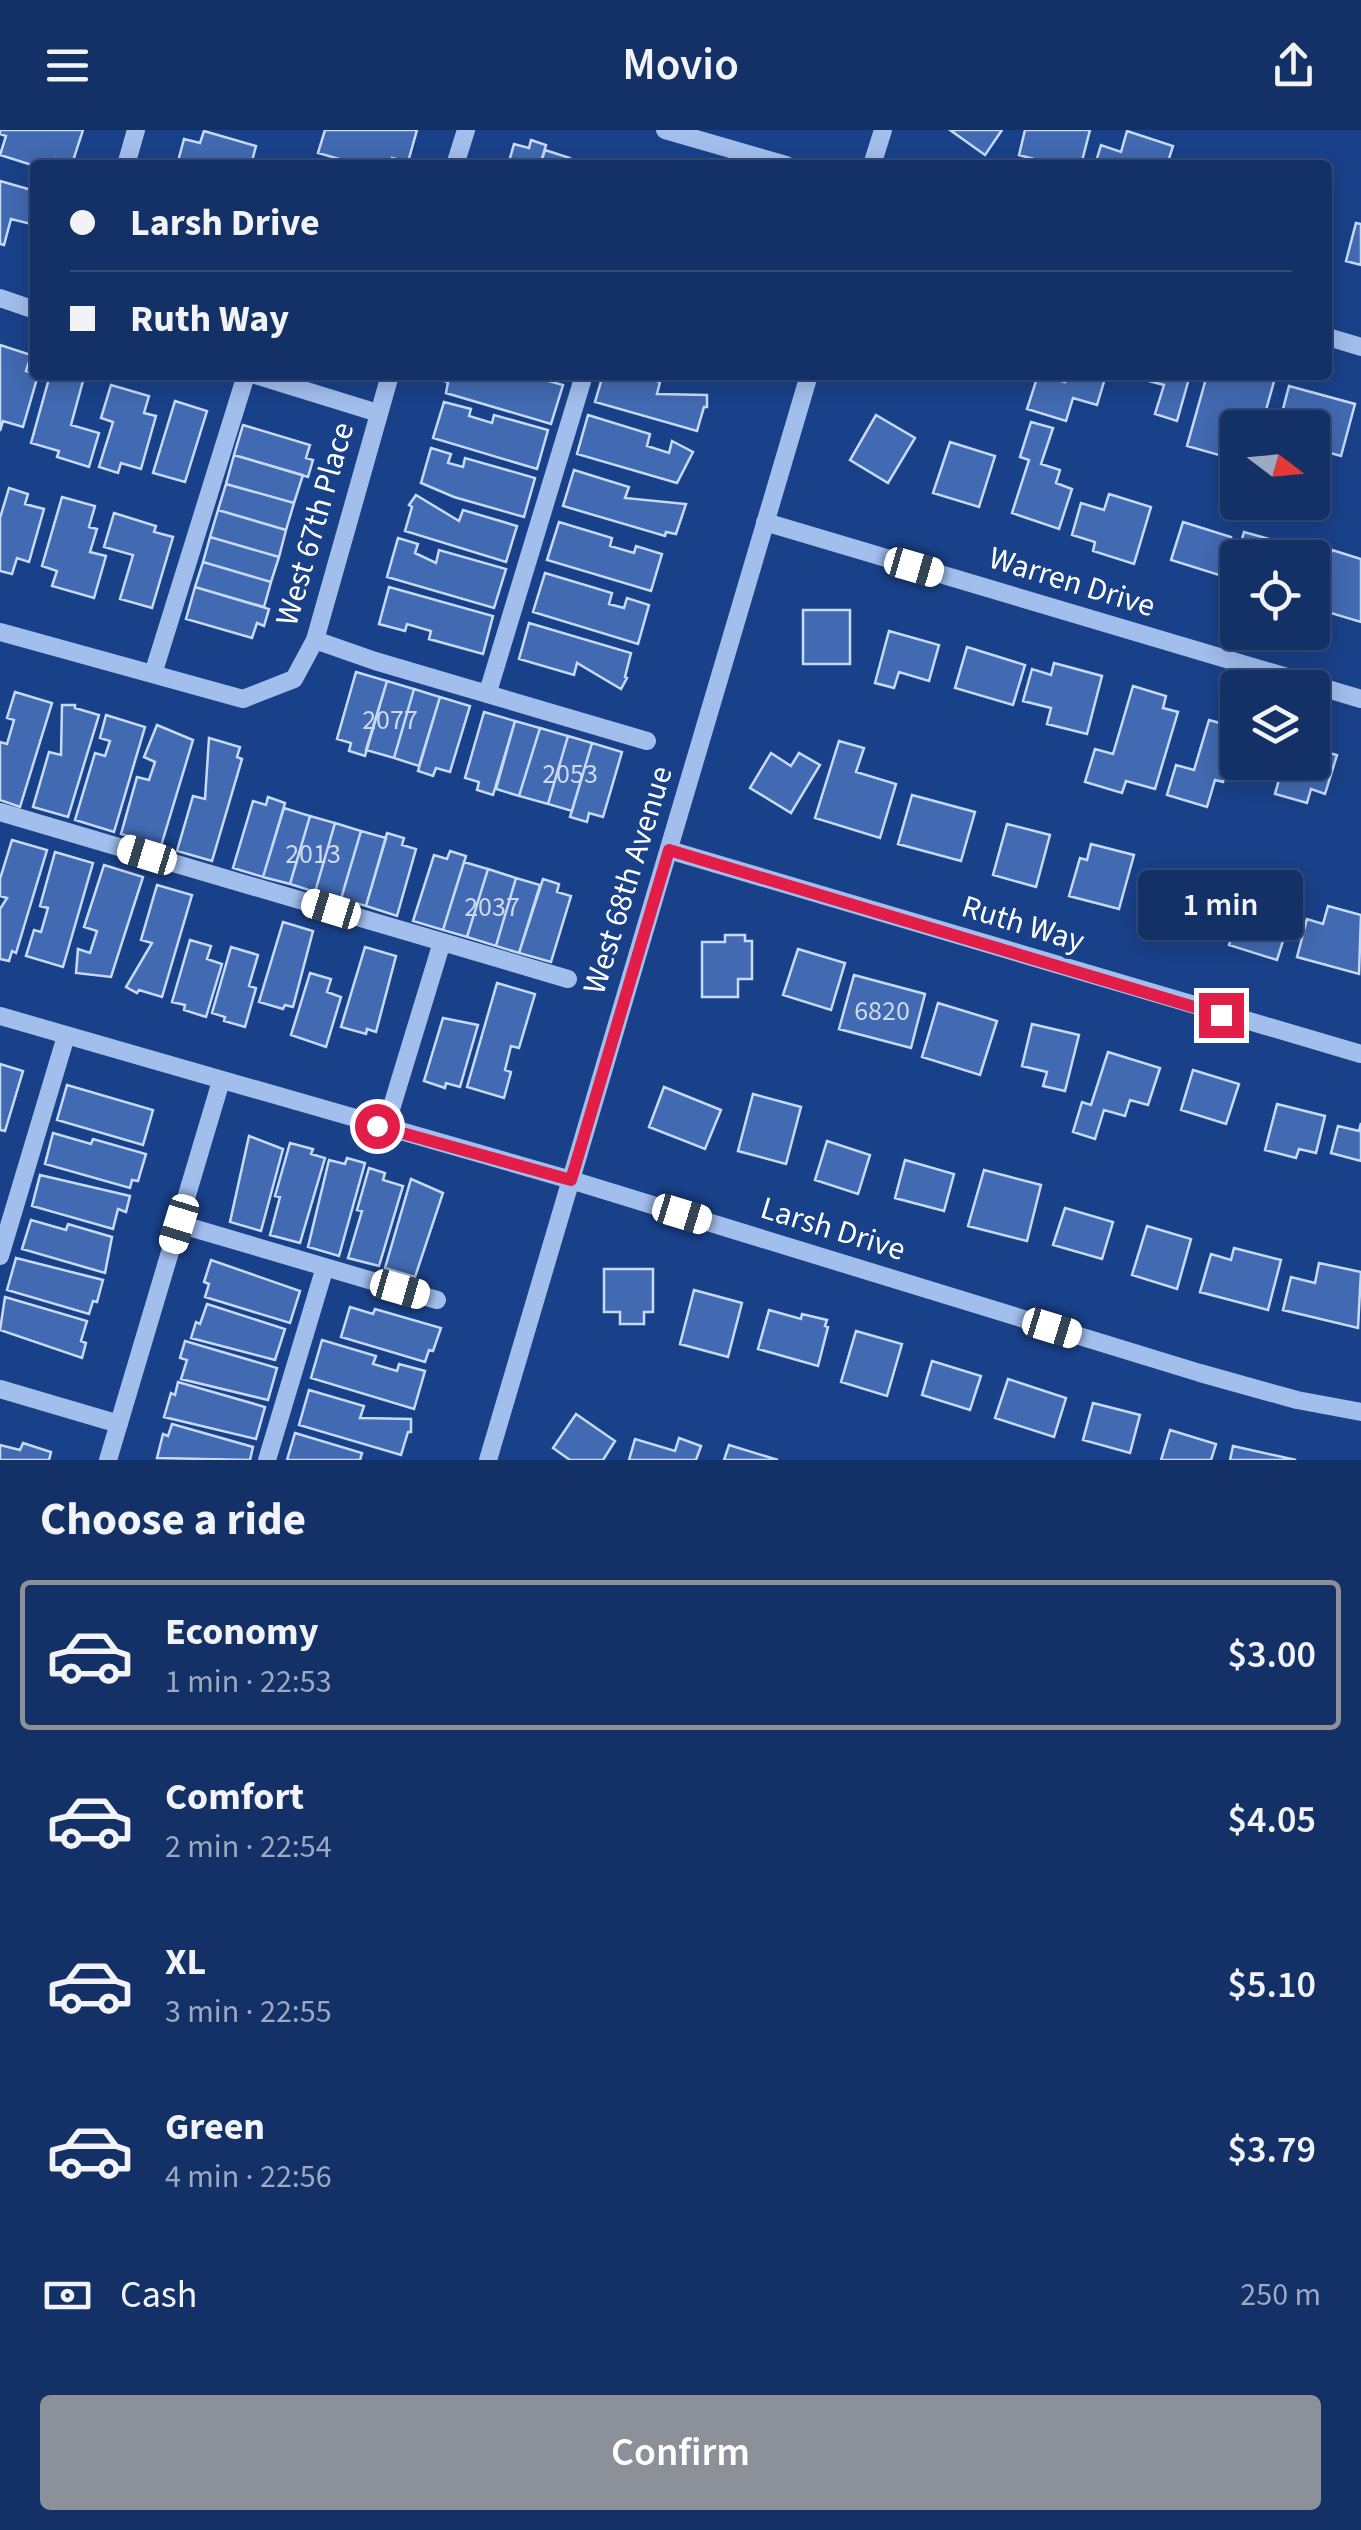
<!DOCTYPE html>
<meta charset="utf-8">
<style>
:root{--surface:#133167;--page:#203d70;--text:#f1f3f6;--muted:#9da9c0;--line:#324c7b;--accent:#8c9099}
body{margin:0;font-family:"Source Sans 3",sans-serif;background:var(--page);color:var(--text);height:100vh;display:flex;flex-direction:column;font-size:38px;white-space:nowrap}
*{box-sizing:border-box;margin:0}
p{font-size:32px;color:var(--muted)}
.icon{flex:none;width:55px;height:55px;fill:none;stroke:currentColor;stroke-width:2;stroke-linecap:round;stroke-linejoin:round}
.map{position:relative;height:1330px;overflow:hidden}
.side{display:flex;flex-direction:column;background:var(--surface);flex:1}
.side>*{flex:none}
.guide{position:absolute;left:30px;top:30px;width:1302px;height:220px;border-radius:10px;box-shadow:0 5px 25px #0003,0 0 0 2px var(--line);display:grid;align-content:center;height:220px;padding:0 40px;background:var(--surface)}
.needle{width:65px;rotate:106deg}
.fabs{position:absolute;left:1220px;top:280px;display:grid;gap:20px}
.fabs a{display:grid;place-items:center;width:110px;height:110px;border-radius:10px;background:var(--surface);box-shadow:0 5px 25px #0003,0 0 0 2px var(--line);font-size:50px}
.end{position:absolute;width:45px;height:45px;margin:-22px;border:12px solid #e11d48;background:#fff;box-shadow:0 0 0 5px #fff}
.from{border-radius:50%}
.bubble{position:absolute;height:70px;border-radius:10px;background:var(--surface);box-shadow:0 5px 25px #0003,0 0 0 2px var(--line);font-size:32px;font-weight:600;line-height:70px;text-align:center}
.car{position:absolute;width:30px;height:60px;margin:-30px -15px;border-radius:12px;box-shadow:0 0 8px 2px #0007;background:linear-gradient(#fff 24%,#345 0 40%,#fff 0 76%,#345 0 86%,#fff 0)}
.guide b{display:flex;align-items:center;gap:35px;height:95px;font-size:38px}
.guide b+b{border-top:2px solid var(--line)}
.guide i{width:25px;height:25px;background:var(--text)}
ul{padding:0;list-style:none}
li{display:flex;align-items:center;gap:30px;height:150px;margin:0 20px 15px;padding:0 20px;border:5px solid transparent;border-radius:10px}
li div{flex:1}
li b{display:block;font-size:38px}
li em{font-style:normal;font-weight:600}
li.on{border-color:var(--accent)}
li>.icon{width:90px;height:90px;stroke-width:1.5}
h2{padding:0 40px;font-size:45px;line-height:120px}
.pay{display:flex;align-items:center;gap:25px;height:110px;padding:0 40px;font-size:38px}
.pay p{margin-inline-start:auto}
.primary-button{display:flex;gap:20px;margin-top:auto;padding:20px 40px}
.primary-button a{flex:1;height:115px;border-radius:10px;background:var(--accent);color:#fff;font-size:40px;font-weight:600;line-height:115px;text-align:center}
header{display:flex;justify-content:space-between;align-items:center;height:130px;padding:0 40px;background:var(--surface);font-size:45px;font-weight:600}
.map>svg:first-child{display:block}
.building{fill:#426ab2;stroke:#c7dafa;stroke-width:2.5}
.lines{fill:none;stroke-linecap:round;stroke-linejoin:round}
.minor{stroke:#a2beed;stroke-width:18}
.route{stroke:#e11d48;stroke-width:12}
.labels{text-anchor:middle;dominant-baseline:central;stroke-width:8;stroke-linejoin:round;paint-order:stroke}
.number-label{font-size:28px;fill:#d0daec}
.street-label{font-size:32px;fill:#fff;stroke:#194189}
</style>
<header><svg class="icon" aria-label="menu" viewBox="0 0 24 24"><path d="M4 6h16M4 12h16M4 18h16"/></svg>Movio<svg class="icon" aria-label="share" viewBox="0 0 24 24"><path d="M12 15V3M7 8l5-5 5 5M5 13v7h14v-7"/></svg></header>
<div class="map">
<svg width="1361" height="1330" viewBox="0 0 1361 1330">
<rect width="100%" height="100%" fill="#194189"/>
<path class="building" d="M0 0H83L72 34 56 29 54 35 35 36 0 25 6 6 0 4Z
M325 0H417L408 32 392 28 390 35H360L318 23Z
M950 0H1002L985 25Z
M1025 0H1090L1081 35H1036L1038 30 1019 25Z
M204 1 256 16 251 35H177L184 9 200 13Z
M1127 1 1173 16 1167 35H1095L1101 15 1121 22Z
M531 10 546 15 540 35H508L514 14 529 18Z
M545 20 570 28 568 35H540Z
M0 51 35 61V95L11 89 4 115 0 114Z
M1356 93 1361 94V135L1346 131Z
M0 215 31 225 26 241 38 245 23 297 3 291 0 301Z
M50 245 83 251 71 295 99 303 89 337 57 327 59 321 31 313Z
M445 245H487L502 249 503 245H528L563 255 551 294 446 263 448 252 444 251Z
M603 245H636L660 252 657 264 707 265V277H704L697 301 595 272Z
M1038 245 1065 252 1067 245H1106L1097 275 1073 268 1066 291 1027 279Z
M1126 245H1190L1177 291 1155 284 1164 255Z
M1207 245 1275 248 1261 298 1234 297 1226 327 1187 316Z
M111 255 149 266 144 283 156 286 141 339 121 333 118 343 99 337 113 292 101 288Z
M1289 256 1355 274 1341 326 1312 318V298H1278Z
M175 271 207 281 185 352 153 343Z
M444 272 471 279 469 286 492 293 494 285 548 300 537 339 433 308Z
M588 285 650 304 647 316 669 323 672 311 693 322 677 353 577 324Z
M876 285 915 308 888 353 850 330Z
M1031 292 1053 298 1041 334 1060 340 1056 353 1072 359 1059 399 1012 383 1029 330 1020 327Z
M243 295 310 315 306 328 313 330 308 347 234 325Z
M950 312 995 326 979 377 933 363Z
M431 318 451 324 448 333 463 337 465 328 535 348 524 387 454 367 421 353Z
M234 325 303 345 294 373 226 354Z
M574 340 629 357 625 368 686 374 676 404 666 402 665 406 563 376Z
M226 354 294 373 286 400 218 380Z
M9 358 28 364 25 374 44 379 29 432 17 428 12 444 0 441V388Z
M1109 364 1151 377 1134 434 1093 421 1095 412 1072 405 1081 373 1104 380Z
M416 365 459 391 463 380 517 396 506 432 405 401 412 377 409 375Z
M62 367 95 376 89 397 97 399 90 422 106 426 94 468 52 456 57 441 42 436Z
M218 380 286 400 279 427 210 407Z
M114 383 156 396 154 402 173 407 152 478 120 469 133 425 104 417Z
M559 392 612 408 610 416 634 423 636 416 662 424 651 461 547 430Z
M1183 392 1231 407 1219 445 1171 430Z
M1244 402 1316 422 1312 436V428H1238V456L1229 454Z
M210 407 279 427 271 452 203 432Z
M398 408 418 414 415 423 436 433 439 420 506 439 494 478 387 447Z
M1332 420 1361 429V492L1314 478Z
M203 432 271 452 264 477 195 457Z
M545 443 612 463 609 474 624 478 627 468 649 475 638 514 533 482Z
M195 457 269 479 264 496 257 493 252 508 186 489Z
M389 457 493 486 483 524 429 509 431 501 407 494 405 501 379 494Z
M803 480H850V534H803Z
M529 493 631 523 625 547 627 548 621 559 577 533 574 545 519 529Z
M889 501 939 515 929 551 899 542 894 558 875 553Z
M967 517 1025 535 1013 575 955 558Z
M1054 533 1102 546 1087 604 1047 594 1051 578 1023 571 1032 539 1051 545Z
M356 542 387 551 365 626 349 621 351 613 337 609Z
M387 551 414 559 394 628 366 620Z
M1133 556 1166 566 1163 578 1178 582 1155 659 1126 651 1122 663 1085 652 1095 619 1113 624Z
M414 559 440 567 419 636 394 628Z
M15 562 52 573 20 677 0 670V612L7 614 14 590 7 588Z
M440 567 470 576 450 642 436 638 433 646 418 641Z
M62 575H75V578L99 585 68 687 33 677 49 622 61 625Z
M484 582 515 591 493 665 477 660 479 652 465 648Z
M106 585 145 597 114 702 75 690 95 623 105 626 110 611 100 608Z
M1209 590 1238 598V632H1248L1245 642 1228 637 1223 652 1215 650 1207 677 1167 665 1176 635 1194 640Z
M515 591 540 598 519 666 496 659Z
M157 595 193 610 161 716 121 704 137 647 149 650 155 632 144 627Z
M540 598 568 606 548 674 519 666Z
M568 606 592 613 572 681 548 674Z
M209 608 240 617 237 627 242 629 212 731 177 721 193 666 205 669Z
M839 611 864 618 856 642 896 654 880 708 815 688Z
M592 613 622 622 603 687 589 683 587 692 570 687Z
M1312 618 1337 625 1325 664 1311 659 1307 673 1275 664 1284 632H1312Z
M771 623 791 636 799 623 820 635 791 683 750 658Z
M912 665 975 682 961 731 898 714Z
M268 667 285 673 263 747 233 738 253 671 266 675Z
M284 678 310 686 290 754 263 747Z
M310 686 335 693 315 762 290 754Z
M335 693 361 701 341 769 315 762Z
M1007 694 1050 705 1036 757 993 745Z
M361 701 386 708 366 776 341 769Z
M387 703 404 708 402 715 416 719 397 786 366 776Z
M12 710 47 720 16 823 12 821 9 831 0 829V779L7 768 0 766V749Z
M1091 714 1134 725 1119 779 1069 766 1080 728 1087 730Z
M450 721 466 726 443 800 413 791 434 725 447 729Z
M55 722 93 733 63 837 26 826 34 800 41 802 48 778 40 776Z
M464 732 488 739 467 807 443 800Z
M104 735 143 747 111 847 76 843 78 819 90 823 97 801 84 797Z
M488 739 516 748 496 816 467 807Z
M516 748 540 755 519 823 496 816Z
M1159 748 1216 765 1204 805 1146 787Z
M543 749 559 754 557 762 571 766 551 832 519 823Z
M157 755 192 765 162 867 139 860 137 863 126 857 152 813 141 810Z
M1246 761 1294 776 1277 830 1229 815Z
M1328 776 1361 785 1359 844 1297 827 1307 789 1323 794Z
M283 792 313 801 293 877 285 875 283 879 259 872Z
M725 805H745V811H752V849H738V867H702V812H725Z
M190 810 211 816 207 829 222 834 206 887 184 880 185 875 172 872Z
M231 817 258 825 249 856 256 858 245 897 224 891 225 887 212 883Z
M365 817 396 826 376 902 367 899 366 904 341 897Z
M798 819 845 833 831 880 783 865Z
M310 843 331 849 327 862 341 867 326 917 291 905Z
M854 845 925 864 911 918 839 899Z
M497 853 535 864 519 918 511 916 505 940 511 942 504 968 467 957Z
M938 873 997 891 980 945 922 927Z
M443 888 478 895 460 957 446 953 445 958 424 951Z
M1032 894 1079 905 1065 961 1043 956 1047 942 1022 936Z
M1108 922 1160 938 1148 975 1130 970 1125 986 1104 980 1095 1009 1073 1002 1082 972 1091 975Z
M0 934 23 941 5 1001 0 1000Z
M1193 940 1239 954 1226 994 1181 980Z
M67 955 153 980 143 1015 57 990Z
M664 957 721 980 705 1019 649 997Z
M753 964 801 977 786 1034 738 1021Z
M1277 974 1325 986 1316 1023 1299 1019 1296 1028 1265 1020Z
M1361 993V1031L1331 1023 1338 996 1359 1001Z
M53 1003 91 1014 93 1009 146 1024 138 1051 132 1050 130 1058 45 1034Z
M249 1006 283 1019 261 1101 230 1092Z
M827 1011 870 1025 858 1064 815 1050Z
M290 1013 313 1019 311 1024 325 1028 300 1113 270 1105 280 1067 275 1066Z
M347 1028 365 1033 339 1126 308 1117 329 1030 345 1034Z
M905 1030 954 1044 944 1081 895 1068Z
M369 1038 385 1043 383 1050 403 1056 379 1136 348 1128 362 1081 357 1080Z
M984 1040 1041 1055 1027 1111 968 1096Z
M40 1045 130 1066 126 1082 118 1079 113 1099 32 1076Z
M411 1049 443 1063 415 1147 385 1138Z
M1065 1078 1113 1092 1102 1129 1053 1115Z
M31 1090 66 1100 68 1094 112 1107 105 1143 22 1119Z
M1147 1096 1191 1109 1177 1159 1132 1145Z
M1234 1118 1281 1130 1268 1180 1200 1162 1211 1124 1231 1130Z
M16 1128 103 1150 97 1172 93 1171 89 1184 7 1160Z
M211 1130 300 1161 290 1193 205 1167 209 1154 204 1152Z
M1319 1133 1361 1142 1358 1198 1283 1180 1291 1147 1315 1153Z
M604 1139H653V1182H644V1194H620V1182H604Z
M694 1160 742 1173 728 1227 680 1214Z
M5 1167 87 1191 81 1211 86 1213 82 1228 0 1200Z
M207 1174 285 1199 275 1230 191 1208 196 1192 200 1194Z
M350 1177 373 1184 375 1179 441 1198 433 1221 429 1220 425 1232 341 1207Z
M769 1180 801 1189 802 1184 827 1190 825 1196 828 1197 818 1236 758 1219Z
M856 1201 902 1214 887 1266 841 1252Z
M322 1210 376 1226 373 1234 397 1241 399 1234 425 1241 414 1279 311 1248Z
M185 1211 277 1238 268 1270 181 1249 187 1230 180 1228Z
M932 1231 981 1246 970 1280 922 1265Z
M1008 1249 1066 1268 1054 1307 995 1288Z
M178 1252 265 1277 256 1309 164 1287 171 1263 175 1265Z
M309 1260 364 1276 360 1288 411 1289V1302H408L401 1325 299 1295Z
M1093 1273 1140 1285 1130 1323 1083 1310Z
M576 1284 615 1311 603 1330H570L553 1318Z
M172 1294 253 1317 250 1330 157 1328 163 1304 168 1306Z
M1170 1300 1216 1314 1211 1330H1161Z
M295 1303 362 1323 360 1330H287Z
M679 1308 701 1316 696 1330H629L635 1309 675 1321Z
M23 1313 51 1322 49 1330H0V1315L20 1320Z
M729 1315 778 1330H724Z
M1233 1316 1296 1330H1230Z"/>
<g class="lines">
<path class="minor" d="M665 0 786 35
M126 35 136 0
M455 35 466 0
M872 35 883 0
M0 168 35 180
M1328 207 1361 217
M255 245 378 283
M765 392 1361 569
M0 502 243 569 294 549 315 510 390 245
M315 510 375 531 647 611
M153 544 246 245
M488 562 584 245
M0 682 568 849
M669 720 1361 924
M0 886 571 1050 1200 1243 1297 1270 1361 1282
M385 999 442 812
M179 1094 437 1170
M0 1126 66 906
M0 1259 119 1294
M108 1330 221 951
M267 1330 325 1137
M488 1330 809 245"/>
</g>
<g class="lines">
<path class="route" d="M377 996 571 1050 669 720 1221 885"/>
</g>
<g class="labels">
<g class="number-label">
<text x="390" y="590">2077</text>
<text x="570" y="644">2053</text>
<text x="313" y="724">2013</text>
<text x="492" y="777">2037</text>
<text x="882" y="881">6820</text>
</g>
<g class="street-label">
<text transform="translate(315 394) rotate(-74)">West 67th Place</text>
<text transform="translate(1072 452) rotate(17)">Warren Drive</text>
<text transform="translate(628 750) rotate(-73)">West 68th Avenue</text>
<text transform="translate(1023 794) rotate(17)">Ruth Way</text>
<text transform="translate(833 1099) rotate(17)">Larsh Drive</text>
</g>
</g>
</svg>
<div class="fabs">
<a><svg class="needle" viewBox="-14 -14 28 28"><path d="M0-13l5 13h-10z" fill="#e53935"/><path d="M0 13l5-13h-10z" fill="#9da9c0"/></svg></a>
<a><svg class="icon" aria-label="locate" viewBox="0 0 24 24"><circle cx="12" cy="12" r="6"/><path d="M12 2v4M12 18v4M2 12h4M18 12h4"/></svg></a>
<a><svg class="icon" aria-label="layers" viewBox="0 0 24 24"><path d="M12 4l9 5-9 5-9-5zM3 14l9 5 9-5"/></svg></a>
</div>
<i class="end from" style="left:377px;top:996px"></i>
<i class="end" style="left:1221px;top:885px"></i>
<div class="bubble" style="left:1138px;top:740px;width:165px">1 min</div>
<i class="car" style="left:914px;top:437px;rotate:106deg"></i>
<i class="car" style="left:147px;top:725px;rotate:287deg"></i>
<i class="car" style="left:331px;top:779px;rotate:287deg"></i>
<i class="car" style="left:682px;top:1084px;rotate:107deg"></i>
<i class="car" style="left:179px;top:1094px;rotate:197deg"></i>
<i class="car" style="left:400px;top:1159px;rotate:106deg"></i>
<i class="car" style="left:1052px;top:1198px;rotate:107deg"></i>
<div class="guide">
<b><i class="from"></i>Larsh Drive</b>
<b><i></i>Ruth Way</b>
</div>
</div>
<section class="side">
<h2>Choose a ride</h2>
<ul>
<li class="on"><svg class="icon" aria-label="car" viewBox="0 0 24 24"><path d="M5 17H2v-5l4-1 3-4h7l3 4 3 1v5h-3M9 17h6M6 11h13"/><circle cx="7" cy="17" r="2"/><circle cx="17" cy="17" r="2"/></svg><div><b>Economy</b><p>1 min · 22:53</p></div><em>$3.00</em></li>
<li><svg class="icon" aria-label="car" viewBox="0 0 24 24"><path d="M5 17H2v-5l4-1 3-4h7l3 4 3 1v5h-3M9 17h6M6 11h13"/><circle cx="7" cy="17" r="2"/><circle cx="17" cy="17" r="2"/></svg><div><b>Comfort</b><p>2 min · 22:54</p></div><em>$4.05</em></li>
<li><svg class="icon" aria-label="car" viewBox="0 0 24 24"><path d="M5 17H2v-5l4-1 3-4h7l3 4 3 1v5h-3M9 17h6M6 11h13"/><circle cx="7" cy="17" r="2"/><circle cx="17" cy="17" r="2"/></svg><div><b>XL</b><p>3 min · 22:55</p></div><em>$5.10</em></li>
<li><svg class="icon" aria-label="car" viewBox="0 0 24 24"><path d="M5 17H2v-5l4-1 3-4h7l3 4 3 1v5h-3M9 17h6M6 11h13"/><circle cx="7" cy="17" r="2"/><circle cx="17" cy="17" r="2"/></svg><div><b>Green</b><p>4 min · 22:56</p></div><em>$3.79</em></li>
</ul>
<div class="pay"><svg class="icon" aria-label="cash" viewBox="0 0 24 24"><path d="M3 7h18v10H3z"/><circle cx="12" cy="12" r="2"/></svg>Cash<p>250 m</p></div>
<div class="primary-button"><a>Confirm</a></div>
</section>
